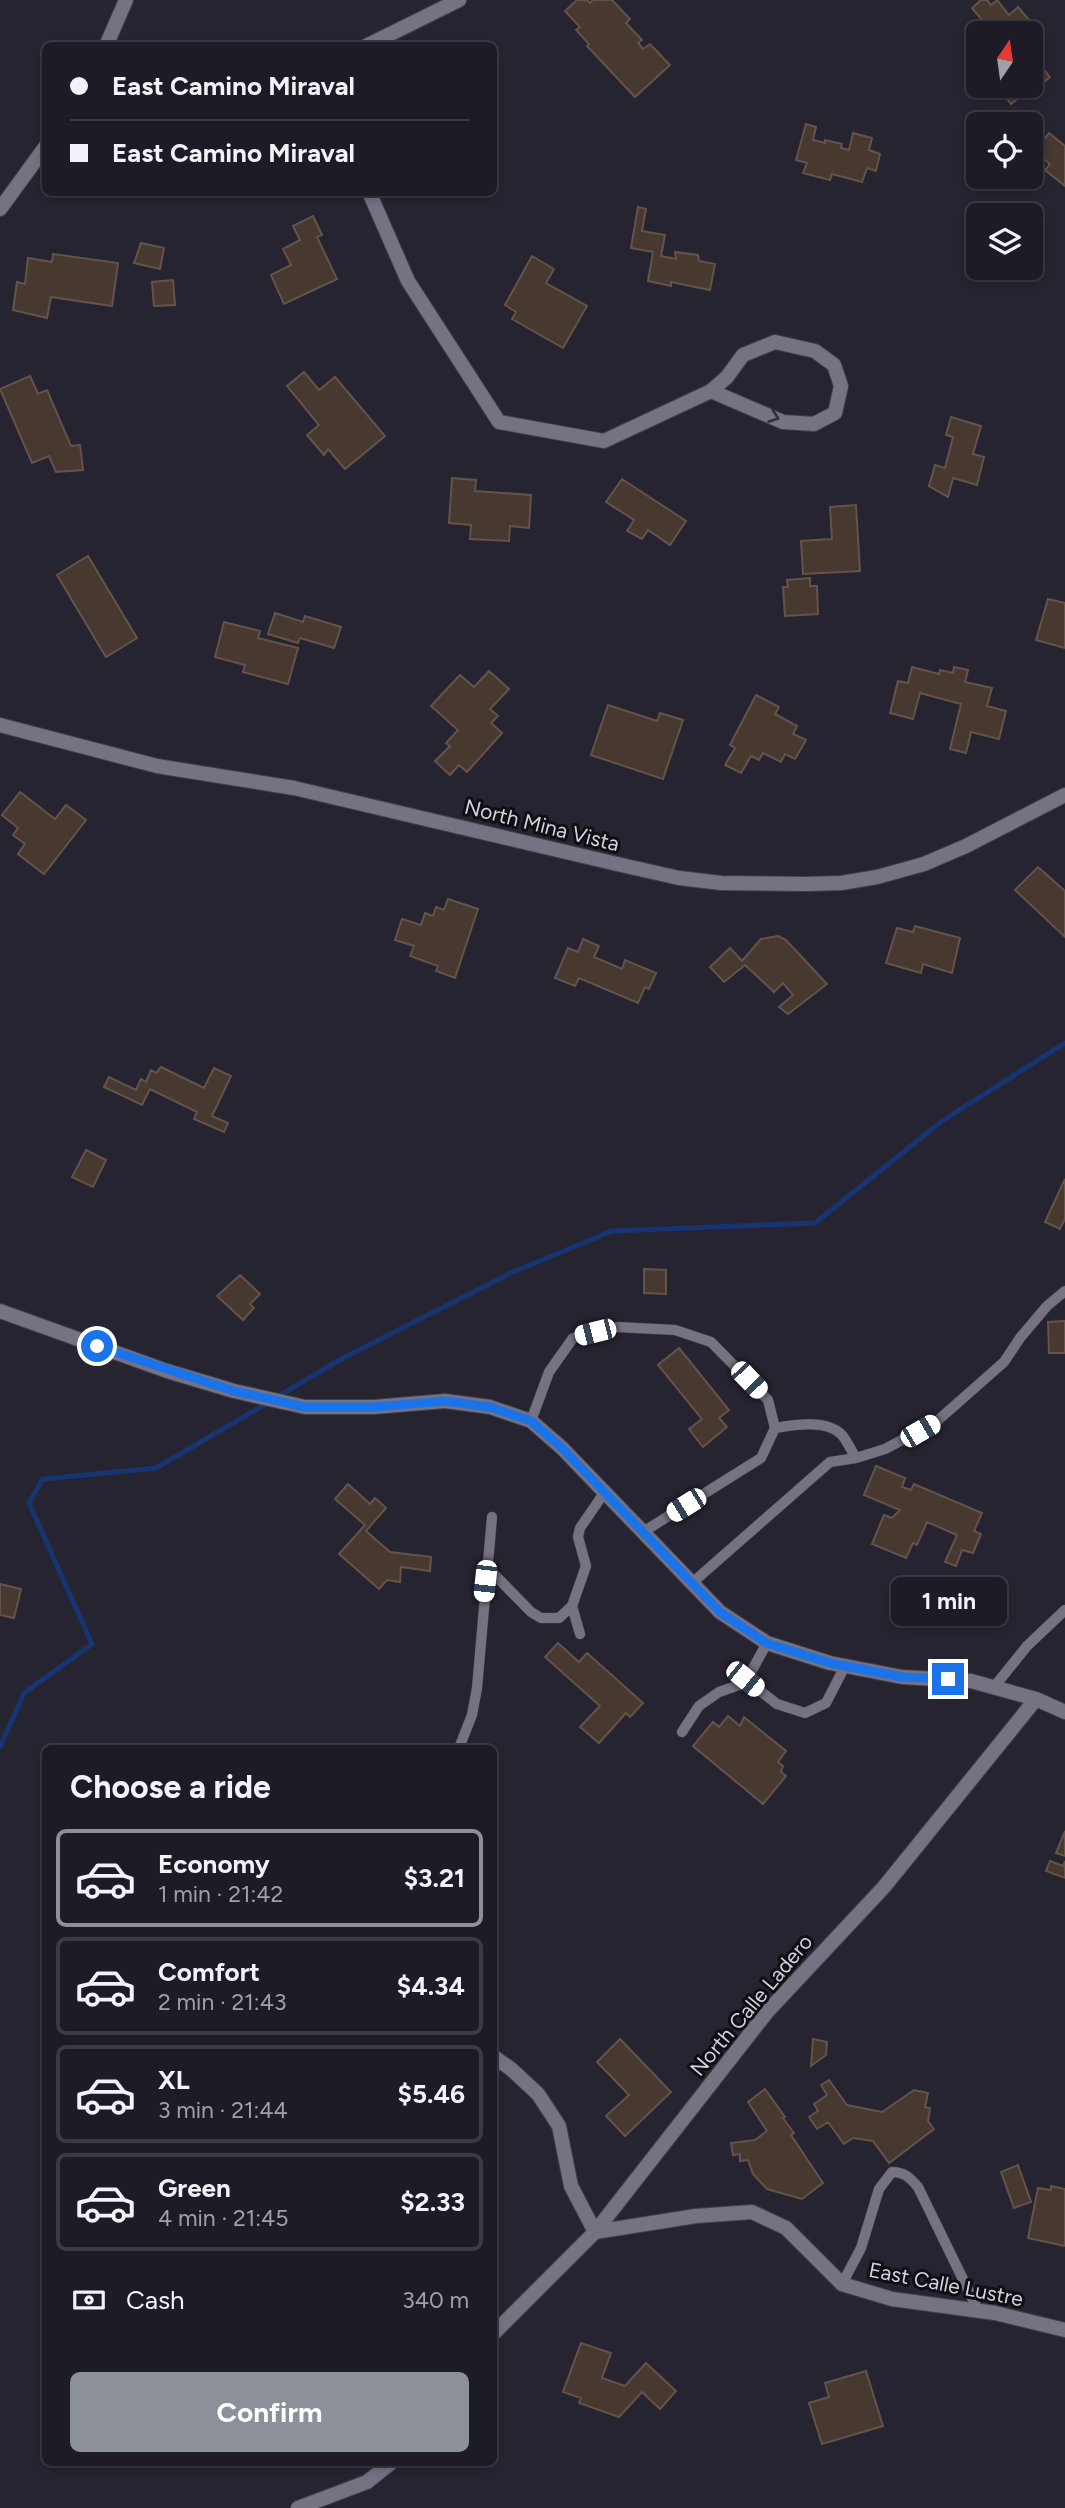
<!DOCTYPE html>
<meta charset="utf-8">
<style>
:root{--surface:#1d1b25;--page:#25242d;--text:#f1f3f6;--muted:#a0a1a7;--line:#3b3942;--accent:#8c9099}
body{margin:0;font-family:Figtree,sans-serif;background:var(--page);color:var(--text);height:100vh;display:flex;flex-direction:column;font-size:26px;white-space:nowrap}
*{box-sizing:border-box;margin:0}
p{font-size:23px;color:var(--muted)}
.icon{flex:none;width:38px;height:38px;fill:none;stroke:currentColor;stroke-width:2;stroke-linecap:round;stroke-linejoin:round}
.map{position:relative;flex:1;overflow:hidden}
.side{position:absolute;left:42px;top:1745px;width:455px;height:721px;display:flex;flex-direction:column;background:var(--surface);border-radius:10px;box-shadow:0 4px 10px #0003,0 0 0 2px var(--line)}
.side>*{flex:none}
.guide{position:absolute;left:42px;top:42px;width:455px;height:154px;border-radius:10px;box-shadow:0 4px 10px #0003,0 0 0 2px var(--line);display:grid;align-content:center;height:154px;padding:0 28px;background:var(--surface)}
.needle{width:46px;rotate:13deg}
.tools{position:absolute;left:966px;top:21px;display:grid;gap:14px}
.tools a{display:grid;place-items:center;width:77px;height:77px;border-radius:10px;background:var(--surface);box-shadow:0 4px 10px #0003,0 0 0 2px var(--line);font-size:35px}
.end{position:absolute;width:32px;height:32px;margin:-16px;border:9px solid #1a73e8;background:#fff;box-shadow:0 0 0 4px #fff}
.from{border-radius:50%}
.bubble{position:absolute;height:49px;border-radius:10px;background:var(--surface);box-shadow:0 4px 10px #0003,0 0 0 2px var(--line);font-size:23px;font-weight:700;line-height:49px;text-align:center}
.car{position:absolute;width:21px;height:42px;margin:-21px -10px;border-radius:9px;box-shadow:0 0 5px 2px #0007;background:linear-gradient(#fff 24%,#345 0 40%,#fff 0 76%,#345 0 86%,#fff 0)}
.guide b{display:flex;align-items:center;gap:24px;height:66px;font-size:26px}
.guide b+b{border-top:2px solid var(--line)}
.guide i{width:18px;height:18px;background:var(--text)}
ul{padding:0;list-style:none}
li{display:flex;align-items:center;gap:21px;height:98px;margin:0 14px 10px;padding:0 14px;border:4px solid var(--line);border-radius:10px}
li div{flex:1}
li b{display:block;font-size:26px}
li em{font-style:normal;font-weight:700}
li.current{border-color:var(--accent)}
li>.icon{width:63px;height:63px;stroke-width:1.5}
h2{padding:0 28px;font-size:32px;line-height:84px}
.pay{display:flex;align-items:center;gap:18px;height:77px;padding:0 28px;font-size:26px}
.pay p{margin-inline-start:auto}
.action{display:flex;gap:14px;margin-top:auto;padding:14px 28px}
.action a{flex:1;height:80px;border-radius:10px;background:var(--accent);color:#fff;font-size:28px;font-weight:700;line-height:80px;text-align:center}
.map>svg:first-child{display:block}
.lines{fill:none;stroke-linecap:round;stroke-linejoin:round}
.stream{stroke:#173573;stroke-width:5}
.building{fill:#473830;stroke:#63534b;stroke-width:2}
.lane-casing{stroke:#43404b;stroke-width:11}
.street-casing{stroke:#43404b;stroke-width:16}
.lane{stroke:#767282;stroke-width:10}
.street{stroke:#767282;stroke-width:14}
.oneway{stroke:#34313a}
.route{stroke:#1a73e8;stroke-width:9}
.labels{text-anchor:middle;dominant-baseline:central;stroke-width:6;stroke-linejoin:round;paint-order:stroke}
.street-label{font-size:21px;fill:#d4d2db;stroke:#100e14}
</style>
<div class="map">
<svg width="1065" height="2508" viewBox="0 0 1065 2508">
<rect width="100%" height="100%" fill="#272431"/>
<g class="lines">
<path class="stream" d="M277 1397 343 1358 513 1272 612 1231 815 1223 942 1121 1065 1043
M0 1747 24 1693 92 1644 29 1503 43 1479 156 1468 269 1402"/>
</g>
<path class="building" d="M577 0H587L590 3 593 0H612L630 19 626 23 642 40 638 43 643 49 650 44 670 65 635 97 587 46 589 44 576 30 580 27 565 11Z
M981 0H987L991 5 997 0 1009 15 1018 7 1036 28 1029 33H988L991 31 972 8Z
M1031 54 1050 77 1033 91 1031 88 1011 104 1000 90 1003 88 1001 86H1031Z
M806 124 816 127 813 140 825 143V140L842 144 841 148 849 150 853 133 872 138 869 150 880 154 876 171 867 168 862 182 832 174 830 180 803 173 807 163 796 160Z
M1049 133 1065 146V186L1045 170 1050 164 1035 151Z
M638 207 646 209 642 231 665 235 661 256 676 259 675 252 698 255 699 261 715 264 710 290 671 282V286L648 281 653 252 631 248Z
M313 216 322 235 317 237 337 279 284 304 271 275 291 265 283 249 300 240 293 226Z
M141 243 164 248 160 269 134 263Z
M53 254 118 263 112 306 51 297 47 318 13 310 17 282 25 284 28 258 52 262Z
M532 256 554 269 546 283 587 306 563 348 512 319 516 312 505 305Z
M173 280 175 305 154 306 152 282Z
M304 372 319 390 335 377 385 436 345 469 328 449 324 455 307 435 319 425 287 386Z
M30 376 38 394 47 390 71 446 80 445 83 470 56 472 49 456 32 463 0 389Z
M951 417 981 426 973 454 984 457 977 485 953 478 948 497 929 486 935 465 945 468 953 437 946 435Z
M452 478 476 480 475 491 531 495 529 528 510 526 509 541 470 539 471 525 449 523Z
M622 479 686 521 670 545 648 530 642 539 627 531 634 520 606 502Z
M856 505 860 571 803 574 801 541 832 539 830 507Z
M88 556 137 638 106 657 57 575Z
M810 578V586H817L818 614 785 616 783 587H788L787 580Z
M1048 599 1065 603V648L1036 640Z
M275 613 303 622 305 616 341 627 334 648 300 638 298 643 268 634Z
M224 622 260 631 258 638 298 648 288 684 243 672 245 665 215 657Z
M912 667 939 674 940 670 953 673 954 667 968 670 965 682 992 688 987 706 1006 711 999 739 971 732 966 753 950 749 961 704 920 693 913 719 890 713 898 681 908 683Z
M489 671 509 689 490 709 498 716 491 723 502 733 467 772 459 765 450 775 435 761 450 746 446 743 458 730 431 706 460 675 474 687Z
M756 695 779 707 775 714 797 726 793 734 806 740 795 759 785 754 781 762 763 753 759 760 751 756 741 773 725 765 735 748 730 745Z
M608 705 657 721 660 713 683 720 663 779 591 755Z
M20 792 55 819 66 805 86 820 44 874 18 854 25 844 13 835 18 828 2 815Z
M1038 867 1065 891V937L1015 890Z
M448 899 478 909 455 978 436 971 438 966 410 956 414 946 395 940 402 919 421 925 425 913 433 916 436 907 444 910Z
M915 926 960 938 952 973 923 964 921 973 886 963 897 928 913 932Z
M778 936 786 940 827 984 788 1014 779 1007 793 995 783 983 774 992 745 965 724 982 710 967 730 948 742 961 761 939Z
M583 939 599 946 594 957 622 969 625 960 656 973 649 989 645 987 638 1003 579 978 575 986 555 978 568 948 578 952Z
M161 1067 204 1088 214 1068 231 1076 212 1116 228 1123 224 1132 194 1119 197 1112 150 1089 142 1105 104 1087 109 1077 136 1090 141 1079 146 1082 151 1070 156 1073Z
M86 1150 106 1160 93 1187 72 1177Z
M1065 1179V1219L1060 1229 1045 1222Z
M644 1269 666 1270V1294L644 1293Z
M240 1275 260 1294 250 1304 254 1308 243 1320 217 1296Z
M1065 1321V1353H1049L1048 1322Z
M679 1348 729 1410 719 1418 727 1427 703 1447 689 1429 702 1419 658 1365Z
M876 1466 905 1478 902 1487 911 1490 914 1484 982 1513 974 1531 981 1534 973 1553 962 1550 956 1566 945 1562 957 1535 927 1522 917 1545 913 1543 906 1558 872 1544 884 1515 892 1518 900 1510 864 1495Z
M348 1484 370 1504 375 1498 386 1508 366 1531 390 1552 431 1557 430 1571 401 1567 400 1582 387 1580 379 1589 339 1554 365 1525 335 1499Z
M0 1584 21 1589 14 1618 0 1615Z
M558 1643 579 1662 587 1653 643 1703 630 1717 626 1713 599 1743 580 1727 600 1706 545 1657Z
M728 1716 740 1726 744 1717 786 1751 778 1762 783 1766 781 1772 786 1776 763 1804 693 1746 713 1722 719 1727Z
M1065 1831V1856L1056 1853Z
M1050 1861 1063 1866 1065 1861V1878L1046 1871Z
M620 2039 671 2092 625 2136 606 2116 629 2095 597 2062Z
M813 2039 827 2042 826 2055 811 2066Z
M829 2080 847 2105 882 2112 914 2090 928 2093 925 2107 930 2108 928 2121 934 2129 889 2163 873 2141 853 2138 844 2144 828 2122 817 2129 809 2117 818 2111 814 2104 827 2095 821 2085Z
M765 2089 785 2117 783 2118 794 2133 791 2135 823 2183 802 2199 767 2189 753 2174 748 2160 740 2161V2154L733 2155 731 2143 755 2140 767 2131 748 2102Z
M1018 2165 1031 2202 1014 2208 1001 2172Z
M1051 2186 1065 2189V2246L1028 2238 1038 2188 1051 2190Z
M581 2343 611 2353 602 2378 625 2386 646 2363 676 2391 660 2409 642 2392 619 2417 579 2403 581 2398 563 2392Z
M866 2371 883 2426 822 2444 809 2403 829 2397 825 2383Z"/>
<g class="lines">
<g class="lane-casing">
<path id="lane" d="M531 1421 549 1372 573 1338 617 1327 675 1330 711 1342 768 1400 775 1428 761 1458 643 1532
M775 1428C794 1425 825 1419 841 1434 847 1440 851 1451 856 1458
M487 1567 531 1612 541 1618H559L572 1606 586 1566 578 1537 580 1528 604 1493
M692 1583 830 1462 856 1458 885 1449 936 1422 1004 1362 1020 1338 1047 1306 1065 1291
M572 1606 580 1634
M745 1679 777 1704 805 1713 826 1703 845 1666
M994 1687 1027 1646 1065 1610
M682 1732 699 1706 719 1692 739 1685 750 1674 767 1643
M459 1748 472 1715 477 1688 492 1517
M842 2284 861 2248 879 2189 892 2172C905 2172 910 2178 918 2187L978 2310"/>
</g>
<g class="street-casing">
<path id="street" d="M106 46 126 0
M366 46 459 0
M369 192 408 281 499 422 604 441 711 391 727 377 743 355 775 342 815 351 834 365 841 386 835 413 814 424 783 422 711 391
M0 209 46 146
M0 725 157 766 294 788 617 864 679 878 721 883 807 884 841 883 877 877 924 864 966 846 1065 795
M0 1311 167 1371 234 1391 305 1407H374L445 1401 490 1407 531 1421 562 1448 720 1612 767 1643 830 1663 902 1677 971 1681 1036 1699 1065 1712
M494 2057 511 2069 538 2094 559 2126 571 2186 595 2232 696 2216 752 2212 786 2228 842 2284 892 2299 995 2313 1065 2330
M494 2333 595 2232 767 2012 884 1887 1036 1699
M298 2508 367 2482 392 2462"/>
</g>
<use href="#lane" class="lane"/>
<use href="#street" class="street"/>
</g>
<defs><path id="oneway-chevron" d="M-2-3.5L2.5 0L-2 3.5" fill="none" stroke-width="1.6" stroke-linecap="round" stroke-linejoin="round" transform="scale(1.75)"/></defs>
<use class="oneway" href="#oneway-chevron" transform="translate(774 417) rotate(20)"/>
<g class="lines">
<path class="route" d="M97 1346 234 1391 305 1407H374L445 1401 490 1407 531 1421 562 1448 720 1612 766 1643 830 1663 902 1677 948 1679"/>
</g>
<g class="labels">
<g class="street-label">
<text transform="translate(542 825) rotate(14)">North Mina Vista</text>
<text transform="translate(751 2005) rotate(-50)">North Calle Ladero</text>
<text transform="translate(946 2284) rotate(11)">East Calle Lustre</text>
</g>
</g>
</svg>
<div class="tools">
<a><svg class="needle" viewBox="-14 -14 28 28"><path d="M0-13l5 13h-10z" fill="#e53935"/><path d="M0 13l5-13h-10z" fill="#a0a1a7"/></svg></a>
<a><svg class="icon" aria-label="locate" viewBox="0 0 24 24"><circle cx="12" cy="12" r="6"/><path d="M12 2v4M12 18v4M2 12h4M18 12h4"/></svg></a>
<a><svg class="icon" aria-label="layers" viewBox="0 0 24 24"><path d="M12 4l9 5-9 5-9-5zM3 14l9 5 9-5"/></svg></a>
</div>
<i class="end from" style="left:97px;top:1346px"></i>
<i class="end" style="left:948px;top:1679px"></i>
<div class="bubble" style="left:891px;top:1577px;width:116px">1 min</div>
<i class="car" style="left:595px;top:1332px;rotate:256deg"></i>
<i class="car" style="left:749px;top:1380px;rotate:136deg"></i>
<i class="car" style="left:920px;top:1431px;rotate:60deg"></i>
<i class="car" style="left:686px;top:1505px;rotate:238deg"></i>
<i class="car" style="left:485px;top:1581px;rotate:186deg"></i>
<i class="car" style="left:745px;top:1679px;rotate:129deg"></i>
<div class="guide">
<b><i class="from"></i>East Camino Miraval</b>
<b><i></i>East Camino Miraval</b>
</div>
<section class="side">
<h2>Choose a ride</h2>
<ul>
<li class="current"><svg class="icon" aria-label="car" viewBox="0 0 24 24"><path d="M5 17H2v-5l4-1 3-4h7l3 4 3 1v5h-3M9 17h6M6 11h13"/><circle cx="7" cy="17" r="2"/><circle cx="17" cy="17" r="2"/></svg><div><b>Economy</b><p>1 min · 21:42</p></div><em>$3.21</em></li>
<li><svg class="icon" aria-label="car" viewBox="0 0 24 24"><path d="M5 17H2v-5l4-1 3-4h7l3 4 3 1v5h-3M9 17h6M6 11h13"/><circle cx="7" cy="17" r="2"/><circle cx="17" cy="17" r="2"/></svg><div><b>Comfort</b><p>2 min · 21:43</p></div><em>$4.34</em></li>
<li><svg class="icon" aria-label="car" viewBox="0 0 24 24"><path d="M5 17H2v-5l4-1 3-4h7l3 4 3 1v5h-3M9 17h6M6 11h13"/><circle cx="7" cy="17" r="2"/><circle cx="17" cy="17" r="2"/></svg><div><b>XL</b><p>3 min · 21:44</p></div><em>$5.46</em></li>
<li><svg class="icon" aria-label="car" viewBox="0 0 24 24"><path d="M5 17H2v-5l4-1 3-4h7l3 4 3 1v5h-3M9 17h6M6 11h13"/><circle cx="7" cy="17" r="2"/><circle cx="17" cy="17" r="2"/></svg><div><b>Green</b><p>4 min · 21:45</p></div><em>$2.33</em></li>
</ul>
<div class="pay"><svg class="icon" aria-label="cash" viewBox="0 0 24 24"><path d="M3 7h18v10H3z"/><circle cx="12" cy="12" r="2"/></svg>Cash<p>340 m</p></div>
<div class="action"><a>Confirm</a></div>
</section>
</div>
